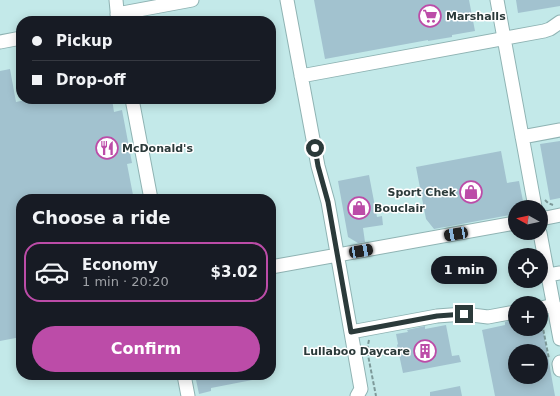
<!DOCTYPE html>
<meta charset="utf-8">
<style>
:root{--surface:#171b24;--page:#242831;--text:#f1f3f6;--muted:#9ea1a6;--line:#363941;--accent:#bc4ca8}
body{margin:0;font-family:"DejaVu Sans",sans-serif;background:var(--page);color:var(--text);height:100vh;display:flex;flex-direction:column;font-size:15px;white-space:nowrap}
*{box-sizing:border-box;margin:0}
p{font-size:13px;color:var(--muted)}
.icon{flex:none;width:22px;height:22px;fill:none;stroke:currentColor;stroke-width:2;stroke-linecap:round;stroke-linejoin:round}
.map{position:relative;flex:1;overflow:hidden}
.side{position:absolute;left:16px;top:194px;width:260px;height:186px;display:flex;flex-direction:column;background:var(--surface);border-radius:16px;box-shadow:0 2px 10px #0003}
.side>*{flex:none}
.hud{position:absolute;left:16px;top:16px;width:260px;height:88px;border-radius:16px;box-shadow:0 2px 10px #0003;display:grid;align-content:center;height:88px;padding:0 16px;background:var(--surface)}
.needle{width:26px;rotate:278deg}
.controls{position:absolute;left:508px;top:200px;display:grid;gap:8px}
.controls a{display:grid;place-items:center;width:40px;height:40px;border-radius:50%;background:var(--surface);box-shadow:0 2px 10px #0003;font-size:20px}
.end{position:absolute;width:18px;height:18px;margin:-9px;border:5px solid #2b3a3a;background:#fff;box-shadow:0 0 0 2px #fff}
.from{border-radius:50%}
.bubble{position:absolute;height:28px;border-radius:14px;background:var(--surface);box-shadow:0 2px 10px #0003;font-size:13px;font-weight:700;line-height:28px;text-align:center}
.car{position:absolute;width:12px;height:24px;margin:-12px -6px;border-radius:5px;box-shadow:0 0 3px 1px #0007;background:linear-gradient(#222 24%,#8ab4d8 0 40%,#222 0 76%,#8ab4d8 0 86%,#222 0)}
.hud b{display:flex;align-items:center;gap:14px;height:38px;font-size:15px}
.hud b+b{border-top:1px solid var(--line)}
.hud i{width:10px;height:10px;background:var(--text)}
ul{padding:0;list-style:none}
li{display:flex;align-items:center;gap:12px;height:60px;margin:0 8px 6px;padding:0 8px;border:2px solid var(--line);border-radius:16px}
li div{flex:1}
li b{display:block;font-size:15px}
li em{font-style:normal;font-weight:700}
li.selected{border-color:var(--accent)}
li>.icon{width:36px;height:36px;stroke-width:1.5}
h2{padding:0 16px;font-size:18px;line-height:48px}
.button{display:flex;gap:8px;margin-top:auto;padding:8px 16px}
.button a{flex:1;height:46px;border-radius:24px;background:var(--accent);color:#fff;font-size:16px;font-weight:700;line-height:46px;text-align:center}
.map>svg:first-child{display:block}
.building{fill:#a2c2cf;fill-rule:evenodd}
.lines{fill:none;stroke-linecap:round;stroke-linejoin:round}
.minor-casing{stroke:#8fb3b3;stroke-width:15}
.path{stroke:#7d9999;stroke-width:2;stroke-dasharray:4 2;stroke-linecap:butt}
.minor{stroke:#fff;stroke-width:13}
.route{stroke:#2b3a3a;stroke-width:5}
.labels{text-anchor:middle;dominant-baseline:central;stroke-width:3;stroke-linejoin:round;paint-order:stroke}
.poi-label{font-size:11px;font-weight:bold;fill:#2b3a3a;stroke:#fff;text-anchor:start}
</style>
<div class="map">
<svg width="560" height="396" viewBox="0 0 560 396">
<rect width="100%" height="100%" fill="#c3e9e9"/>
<path class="building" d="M314 0H469L475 31 452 35V37L428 41V40L325 59Z
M516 0H560V6L518 13Z
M10 69 16 102 30 99H112L114 112 122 110 132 163 127 164 133 195 130 196 131 199H21V337L0 341V71Z
M560 141V198L550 200 540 144Z
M501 151 507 183 519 181 523 201 519 207H515V214L434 229 426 219 416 167Z
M369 175 377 217 382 216 383 225 363 228 365 242 358 243 348 237 338 181Z
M508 321 515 322V329H543L555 396H495L482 330 505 325V322ZM515 351H541V377H515Z
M446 325 452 356 459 355 461 362 403 373 397 345 398 344 396 334 408 332 407 330 425 326V329Z
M195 375H257V379L211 388V391L199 394Z
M460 386 462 396H430V392Z"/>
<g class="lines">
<g class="minor-casing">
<path id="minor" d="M116 0 118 21
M287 0 318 166 328 202 361 389 357 396
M497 0 535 207
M117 14 192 0
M0 42 21 38
M301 76 544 31 550 29 560 22
M132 99 151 199
M522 137 560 130
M541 219 560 215
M540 233 560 339
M271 267 515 223
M548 275 560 273
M541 308 554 305
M351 332 437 316 464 314 488 317 515 312
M560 362 559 364 560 370
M184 375 188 396"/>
</g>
<path class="path" d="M545 200 548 203 553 205
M541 318 549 359
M369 340 367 350 376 396"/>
<use href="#minor" class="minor"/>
</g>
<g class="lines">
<path class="route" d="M315 148 318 166 328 202 351 332 437 316 464 314"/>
</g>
<defs>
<g id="supermarket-ring" transform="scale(1.15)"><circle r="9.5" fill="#fff" stroke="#bc4ca8" stroke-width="1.5"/><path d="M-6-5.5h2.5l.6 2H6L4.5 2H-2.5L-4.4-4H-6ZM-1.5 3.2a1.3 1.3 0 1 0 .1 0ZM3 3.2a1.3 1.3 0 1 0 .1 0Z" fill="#bc4ca8"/></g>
<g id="restaurant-ring" transform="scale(1.15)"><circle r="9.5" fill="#fff" stroke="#bc4ca8" stroke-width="1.5"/><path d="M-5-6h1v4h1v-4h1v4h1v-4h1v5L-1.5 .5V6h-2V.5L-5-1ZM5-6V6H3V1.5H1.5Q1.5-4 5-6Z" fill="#bc4ca8"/></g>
<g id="shop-ring" transform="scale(1.15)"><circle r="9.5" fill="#fff" stroke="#bc4ca8" stroke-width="1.5"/><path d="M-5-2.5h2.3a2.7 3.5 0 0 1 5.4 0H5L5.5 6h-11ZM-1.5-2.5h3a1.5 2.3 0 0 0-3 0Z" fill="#bc4ca8"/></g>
<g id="building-ring" transform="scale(1.15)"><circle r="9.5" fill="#fff" stroke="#bc4ca8" stroke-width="1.5"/><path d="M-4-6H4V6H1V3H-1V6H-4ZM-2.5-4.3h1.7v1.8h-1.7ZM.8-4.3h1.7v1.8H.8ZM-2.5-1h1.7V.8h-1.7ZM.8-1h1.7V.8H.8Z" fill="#bc4ca8"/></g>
</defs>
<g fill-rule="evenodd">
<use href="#supermarket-ring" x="430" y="16"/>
<use href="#restaurant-ring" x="107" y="148"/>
<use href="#shop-ring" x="471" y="192"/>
<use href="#shop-ring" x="359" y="208"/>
<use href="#building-ring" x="425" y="351"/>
</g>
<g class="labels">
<g class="poi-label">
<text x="446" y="16">Marshalls</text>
<text x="122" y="148">McDonald's</text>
<text x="456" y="192" text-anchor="end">Sport Chek</text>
<text x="374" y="208">Bouclair</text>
<text x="410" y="351" text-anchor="end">Lullaboo Daycare</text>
</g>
</g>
</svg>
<div class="controls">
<a><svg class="needle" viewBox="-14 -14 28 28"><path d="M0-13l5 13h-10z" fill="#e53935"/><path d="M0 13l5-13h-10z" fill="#9ea1a6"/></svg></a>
<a><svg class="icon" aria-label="locate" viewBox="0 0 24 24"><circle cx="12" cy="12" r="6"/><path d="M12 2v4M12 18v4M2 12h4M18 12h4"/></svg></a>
<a>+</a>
<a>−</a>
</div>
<i class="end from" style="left:315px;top:148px"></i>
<i class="end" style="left:464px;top:314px"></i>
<div class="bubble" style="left:431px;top:256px;width:66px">1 min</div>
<i class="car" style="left:456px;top:234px;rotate:260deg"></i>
<i class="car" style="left:361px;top:251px;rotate:80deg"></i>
<div class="hud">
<b><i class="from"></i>Pickup</b>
<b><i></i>Drop-off</b>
</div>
<section class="side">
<h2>Choose a ride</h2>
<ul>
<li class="selected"><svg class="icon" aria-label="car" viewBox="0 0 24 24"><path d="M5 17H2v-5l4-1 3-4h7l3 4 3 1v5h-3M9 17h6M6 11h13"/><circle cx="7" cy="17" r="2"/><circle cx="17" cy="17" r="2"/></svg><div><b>Economy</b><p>1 min · 20:20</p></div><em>$3.02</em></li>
</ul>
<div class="button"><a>Confirm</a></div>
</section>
</div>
